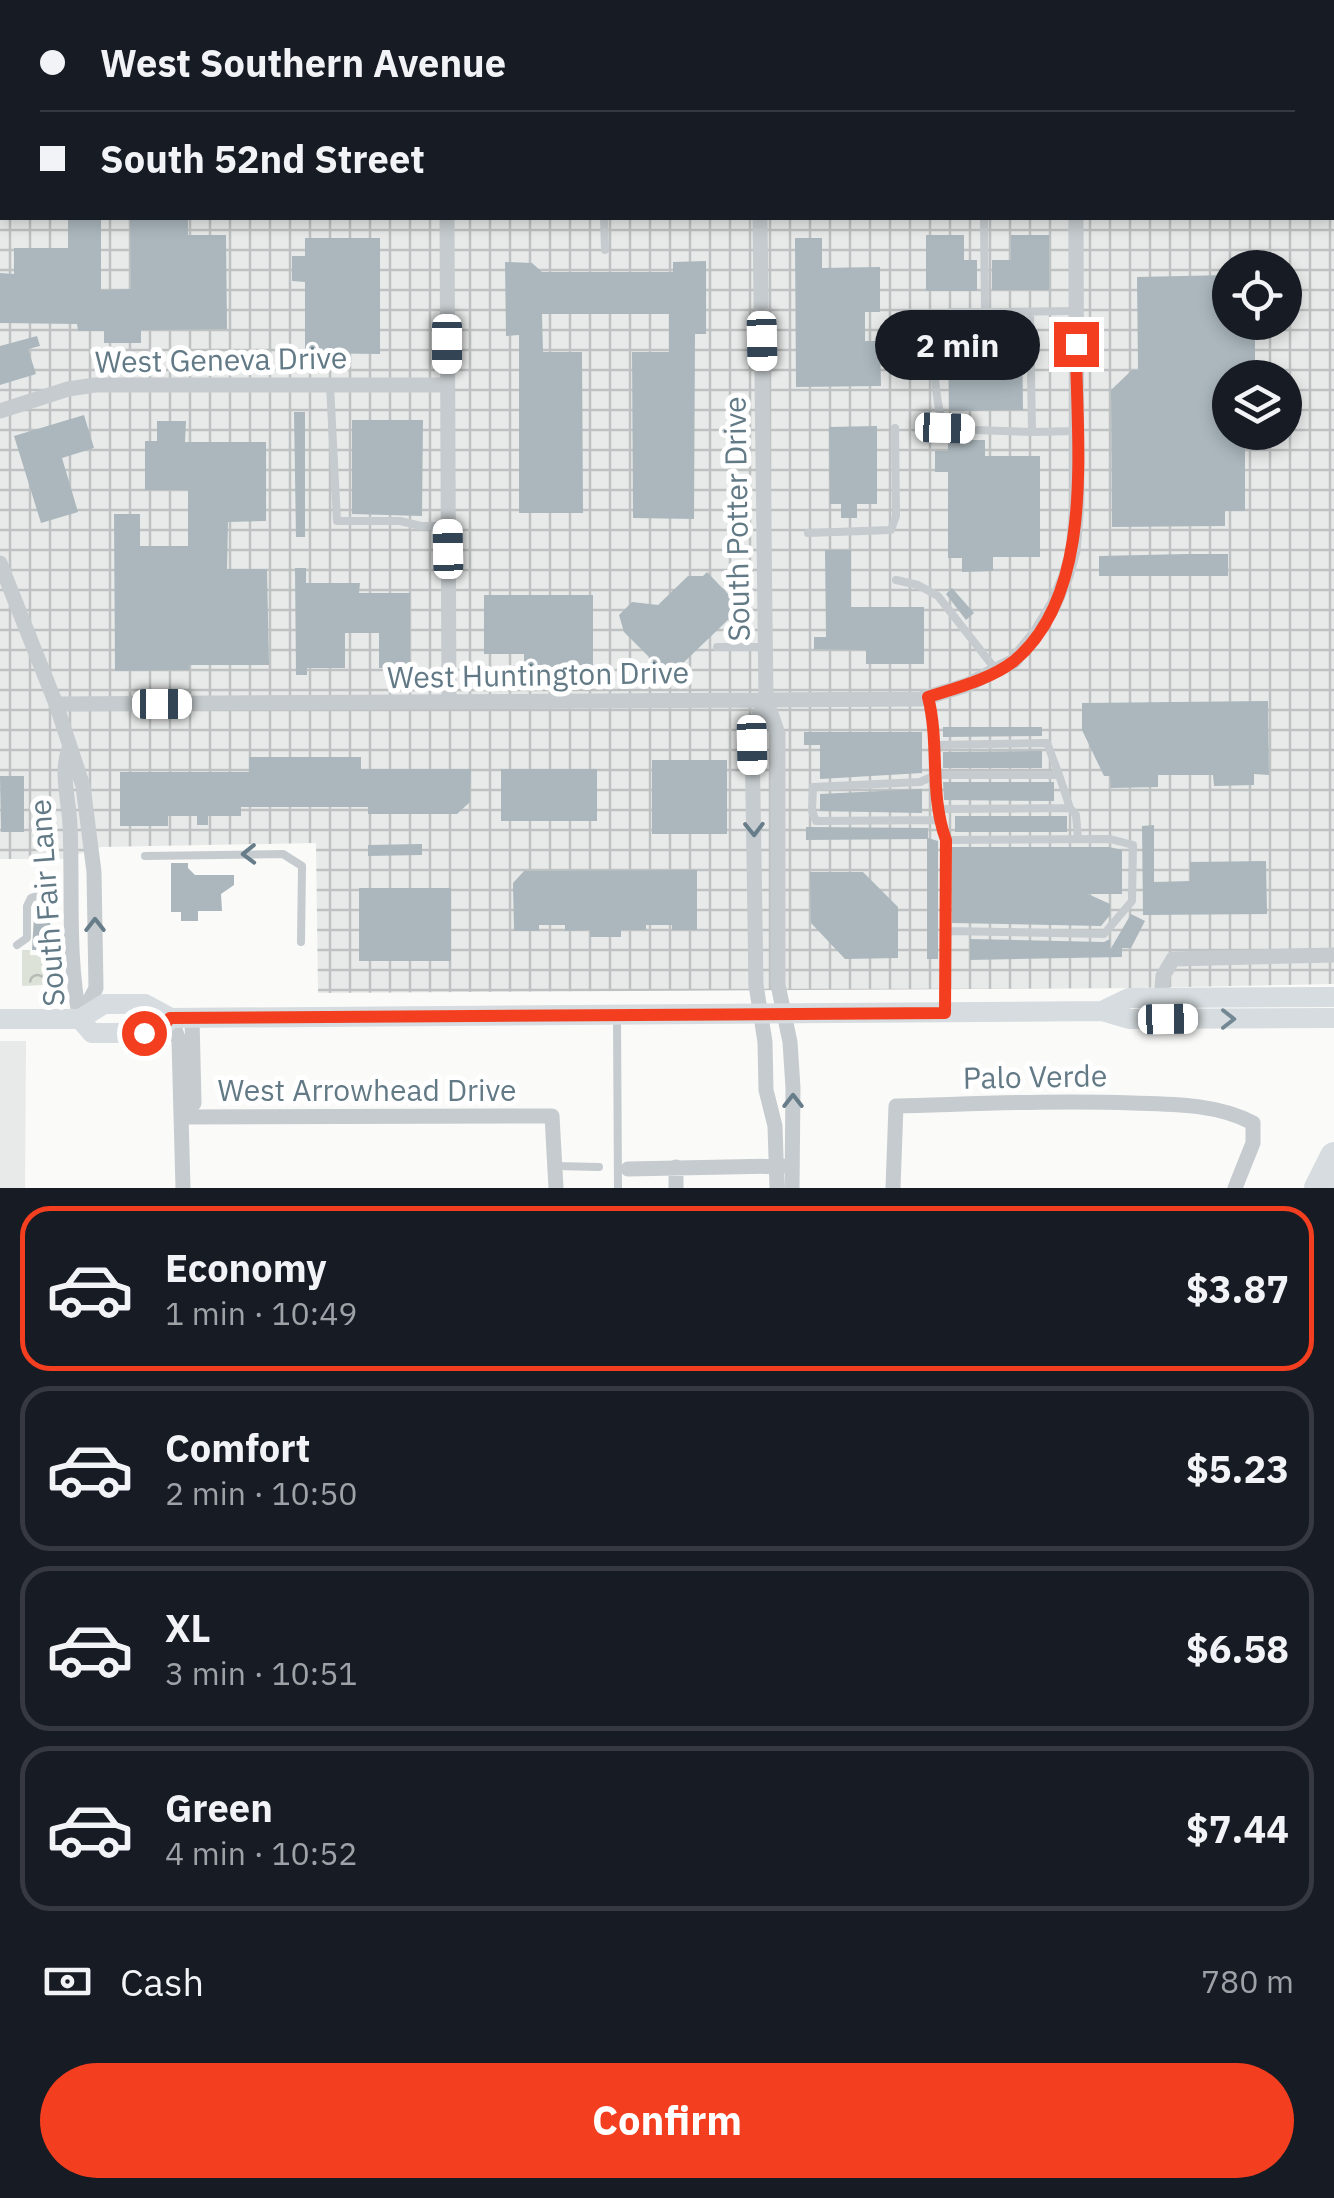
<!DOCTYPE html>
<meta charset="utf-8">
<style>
:root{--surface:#171b24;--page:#20242c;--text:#f1f3f6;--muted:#9ea1a6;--line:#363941;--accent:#f33f1f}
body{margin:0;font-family:"IBM Plex Sans",sans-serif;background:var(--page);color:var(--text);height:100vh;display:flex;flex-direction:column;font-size:38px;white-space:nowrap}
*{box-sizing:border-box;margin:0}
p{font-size:32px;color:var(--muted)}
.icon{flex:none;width:55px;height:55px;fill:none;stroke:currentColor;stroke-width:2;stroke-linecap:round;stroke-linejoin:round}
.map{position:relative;height:1188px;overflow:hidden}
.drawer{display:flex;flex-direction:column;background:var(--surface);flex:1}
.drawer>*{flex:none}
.hud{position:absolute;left:0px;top:0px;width:1335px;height:220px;box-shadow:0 5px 15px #0003;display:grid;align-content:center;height:220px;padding:0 40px;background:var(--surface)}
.fabs{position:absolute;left:1212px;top:250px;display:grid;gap:20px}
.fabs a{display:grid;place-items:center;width:90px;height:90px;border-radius:50%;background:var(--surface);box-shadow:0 5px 15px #0003;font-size:50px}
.end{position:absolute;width:45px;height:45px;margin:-22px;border:12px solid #f33f1f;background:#fff;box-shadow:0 0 0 5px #fff}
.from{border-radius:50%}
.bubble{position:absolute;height:70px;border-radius:35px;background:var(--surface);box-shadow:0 5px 15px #0003;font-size:32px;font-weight:700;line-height:70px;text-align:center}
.car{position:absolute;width:30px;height:60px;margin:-30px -15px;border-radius:12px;box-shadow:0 0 8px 2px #0007;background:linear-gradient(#fff 24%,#345 0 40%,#fff 0 76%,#345 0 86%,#fff 0)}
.hud b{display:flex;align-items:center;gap:35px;height:95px;font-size:38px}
.hud b+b{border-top:2px solid var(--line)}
.hud i{width:25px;height:25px;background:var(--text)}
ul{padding:18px 0 0;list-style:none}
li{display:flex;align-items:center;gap:30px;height:165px;margin:0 20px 15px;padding:0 20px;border:5px solid var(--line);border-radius:30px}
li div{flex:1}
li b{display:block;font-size:38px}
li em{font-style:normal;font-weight:700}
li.active{border-color:var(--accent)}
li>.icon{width:90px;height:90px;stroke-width:1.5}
.pay{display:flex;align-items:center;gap:25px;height:110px;padding:0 40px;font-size:38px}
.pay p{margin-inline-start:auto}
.cta{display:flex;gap:20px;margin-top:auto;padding:20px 40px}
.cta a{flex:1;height:115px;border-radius:60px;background:var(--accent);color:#fff;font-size:40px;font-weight:700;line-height:115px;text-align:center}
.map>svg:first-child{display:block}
.built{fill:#e8eae9}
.industrial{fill:url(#industrial-grid);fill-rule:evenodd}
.park{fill:url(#park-crowns)}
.building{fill:#abb7bd}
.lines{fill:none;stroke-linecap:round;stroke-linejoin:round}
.path{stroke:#bfc3c5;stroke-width:2.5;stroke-dasharray:5 5;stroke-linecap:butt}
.service{stroke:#c5cbce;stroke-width:8}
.minor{stroke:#c5cbce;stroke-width:15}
.secondary{stroke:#d6dcdf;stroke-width:20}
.motorway{stroke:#d6dcdf;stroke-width:28}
.oneway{stroke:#677d8a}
.oneway2{stroke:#738893}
.route{stroke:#f33f1f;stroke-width:12}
.labels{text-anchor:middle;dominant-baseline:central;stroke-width:10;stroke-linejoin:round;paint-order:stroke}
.street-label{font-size:30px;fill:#627986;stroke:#fff}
</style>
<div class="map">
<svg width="1334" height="1188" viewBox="0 0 1334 1188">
<defs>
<pattern id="industrial-grid" width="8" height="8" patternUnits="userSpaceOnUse" patternTransform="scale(2.5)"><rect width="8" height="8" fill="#e8eae9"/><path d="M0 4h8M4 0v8" fill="none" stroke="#bfc2c2"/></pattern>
<pattern id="park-crowns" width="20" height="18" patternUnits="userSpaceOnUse" patternTransform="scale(2.5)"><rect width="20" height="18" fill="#dce2d8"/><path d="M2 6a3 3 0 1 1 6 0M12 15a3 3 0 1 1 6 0" fill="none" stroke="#b6bcb5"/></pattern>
</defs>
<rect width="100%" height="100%" fill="#fafaf8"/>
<path class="built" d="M0 1041H26L25 1188H0Z"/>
<path class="industrial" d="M0 0H1334V984L1134 988 318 993 316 843 101 847 64 859H0ZM2 2H1332V218H2ZM1230 268H1285V322H1230ZM1230 378H1285V432H1230Z"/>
<path class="park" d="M54 938 62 939 61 984 22 986V950H30V955L53 956Z"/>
<path class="building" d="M68 218H101V290L131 289 130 218H188V235H226L227 329 141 330V343H104V331H78L77 324 0 323V273L14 274V248H68Z
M926 235H964V260H977V291H926Z
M1011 235H1049V290H992V260H1011Z
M305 238H380V354L305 353V282L292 281V256H305Z
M795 238H822V268L880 267V312H865V341H880L881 386 796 387Z
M706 261V334H695L694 519 633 518 632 352H669V314H542L543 352H582L583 513H519V335L506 336 505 262 532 263 542 272H673V262Z
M1230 275V322H1255V371L1244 372V376H1230V432H1245V511H1225V526L1112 527 1111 390 1132 370H1138L1137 277Z
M952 321H997V336L1022 335 1023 410 949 411 948 327Z
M37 336 40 346 28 349 36 374 0 385V346Z
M294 412H305V537H296Z
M84 415 94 448 62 458 78 512 41 523 14 436Z
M352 420H423L422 516 352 514Z
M157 421H186L185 442H266V521L228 522 227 569H267L269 665H189L190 670 115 671 114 514H140V546H188V490H145V441H157Z
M877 426V504H857V518H841V504H830L829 427Z
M948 440H985V456H1040V557H993V571L962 572V558H948V472H935V451H948Z
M825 550H851V607H924V664H866V650L814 649V637H826Z
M1187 554H1228V576H1099V556Z
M295 568H306V583H360L359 593H410V668H379V633H345V668H307V675H296Z
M707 572 731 597V617L680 666H658L624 632 619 615 632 602 658 605 688 576H703Z
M952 588 974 613 966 620 946 594Z
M484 595H593V669H524V654H484Z
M1268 701 1269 775 1254 774V785L1214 786 1213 775H1158V787L1111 788 1110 776H1104L1082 730V703Z
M943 727H1042V736L943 737Z
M804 732H922V773L820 779V745H804Z
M1042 751V768H943V752Z
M249 757H361V769H471L470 802 457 814H368V807H241V816H208V825H197V816H168V826H120V772H249Z
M652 760H727V834H652Z
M501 769H597V821H501Z
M0 776H24V832H1Z
M943 782H1054V801L944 800Z
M922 789V813L820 811V794Z
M955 816H1067V832H955Z
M1154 825V882L1190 881V862L1266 861 1267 914 1143 915 1142 826Z
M806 827 928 828V838L938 841V959H927V839L806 840Z
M422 844V855L368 856V845Z
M952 847H1109L1122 850V894H1088L1110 904V915L1101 926 952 923Z
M171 863H188V868L195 875H234V885L221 894 222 911H198V921H181V912H171Z
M697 870V930H672V925H646V930H621V937H590V930L565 931V925H539V931H514L513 883 524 871Z
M810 872H863L898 907V958L845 959 811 923Z
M359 888H451V961H359Z
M1131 914 1145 921 1131 948H1122V957L970 960V939L1104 942 1110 939V950Z
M34 916H50L51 950H32Z"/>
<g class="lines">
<path class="path" d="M438 0 439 1
M411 2 413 0"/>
<path class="service" d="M604 218 605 250
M984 218 985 312 1076 311
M985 312H949C927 330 934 403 945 429L1032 432
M1030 312 1032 432 1077 431
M330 385 337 521H400L421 526H448
M808 533 891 530 896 516 895 428
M896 580 918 585 938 596 996 670
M717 647H765
M929 697C940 744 929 794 945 840V1010
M935 745 1047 743 1059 775
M938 809 1070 808 1076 815 1078 839
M939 820 816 821 812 811 813 787 920 782 936 775H1059L1070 808
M945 840 1110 839 1133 845 1132 901 1104 934 947 931
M145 856 283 854 302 866 301 942
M17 945 27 938V906L31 898 45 893 56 878
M617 1018 618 1188
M555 1166 599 1167"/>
<path class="minor" d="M744 0 745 2
M1063 0 1064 2
M0 29H2
M1332 200H1334
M447 218 449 701
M760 218 766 699 778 734V985L790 1042 793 1088 792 1188
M0 411 68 389 95 385H447
M0 563 56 704 83 786 94 872 96 988 80 1019
M766 699 752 732 756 985 765 1042 766 1090 775 1126 777 1188
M56 704 921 699 967 685 1014 661 1037 633 1054 605 1066 576 1073 551 1077 504 1076 218
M69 749C60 773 69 800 70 826 73 890 67 956 80 1019
M1161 998 1163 976 1173 959 1334 955
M171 1018 179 1041 183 1188
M182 1117 552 1116 556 1188
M182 1117 194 1103 192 1018
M628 1169 783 1166
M676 1188V1167
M893 1188 896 1106C975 1104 1054 1100 1133 1103 1173 1104 1217 1104 1253 1123V1143L1235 1188"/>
<path class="secondary" d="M1102 1011 1129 998 1334 997
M0 1019H80L104 1004H145L171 1018 1102 1011 1129 1019 1334 1018
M80 1019 92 1033H157L171 1018"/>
<path class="motorway" d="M1318 1188 1334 1156"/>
</g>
<defs><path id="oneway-chevron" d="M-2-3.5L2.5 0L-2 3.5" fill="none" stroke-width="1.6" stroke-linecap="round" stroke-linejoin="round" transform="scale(2.5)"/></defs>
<g class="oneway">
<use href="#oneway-chevron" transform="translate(754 829) rotate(89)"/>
<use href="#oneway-chevron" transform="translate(249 854) rotate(179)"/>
<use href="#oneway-chevron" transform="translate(95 925) rotate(-90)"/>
<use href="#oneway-chevron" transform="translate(793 1101) rotate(-90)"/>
</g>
<use class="oneway2" href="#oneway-chevron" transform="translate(1228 1019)"/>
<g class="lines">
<path class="route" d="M144 1033H157L170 1018 945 1013 946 840C929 794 940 744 928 697 956 688 991 679 1014 661 1097 592 1076 440 1076 344"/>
</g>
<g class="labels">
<g class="street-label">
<text transform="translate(221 359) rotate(-1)">West Geneva Drive</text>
<text transform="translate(736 519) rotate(-91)">South Potter Drive</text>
<text transform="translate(538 674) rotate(-1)">West Huntington Drive</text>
<text transform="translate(46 903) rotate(-94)">South Fair Lane</text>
<text transform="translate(1035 1076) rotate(-1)">Palo Verde</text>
<text x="367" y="1089">West Arrowhead Drive</text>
</g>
</g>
</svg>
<div class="fabs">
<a><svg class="icon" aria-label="locate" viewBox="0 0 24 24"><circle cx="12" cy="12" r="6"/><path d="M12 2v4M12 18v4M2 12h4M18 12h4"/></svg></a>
<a><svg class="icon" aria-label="layers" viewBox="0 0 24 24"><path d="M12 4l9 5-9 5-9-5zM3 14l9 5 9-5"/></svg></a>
</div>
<i class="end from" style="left:144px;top:1033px"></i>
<i class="end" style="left:1076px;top:344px"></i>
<div class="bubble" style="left:875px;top:310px;width:165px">2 min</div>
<i class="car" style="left:762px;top:341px;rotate:179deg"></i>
<i class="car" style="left:447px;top:344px;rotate:180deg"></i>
<i class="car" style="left:945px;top:428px;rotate:92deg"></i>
<i class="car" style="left:448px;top:549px;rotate:359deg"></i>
<i class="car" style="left:162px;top:704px;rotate:90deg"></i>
<i class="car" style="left:752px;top:745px;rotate:179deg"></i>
<i class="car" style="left:1168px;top:1019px;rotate:89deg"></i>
<div class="hud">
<b><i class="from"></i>West Southern Avenue</b>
<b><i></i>South 52nd Street</b>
</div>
</div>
<section class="drawer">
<ul>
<li class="active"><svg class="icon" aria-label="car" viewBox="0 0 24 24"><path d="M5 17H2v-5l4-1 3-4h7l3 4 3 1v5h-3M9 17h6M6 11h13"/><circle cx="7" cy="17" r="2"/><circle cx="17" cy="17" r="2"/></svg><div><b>Economy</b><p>1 min · 10:49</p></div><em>$3.87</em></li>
<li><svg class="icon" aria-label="car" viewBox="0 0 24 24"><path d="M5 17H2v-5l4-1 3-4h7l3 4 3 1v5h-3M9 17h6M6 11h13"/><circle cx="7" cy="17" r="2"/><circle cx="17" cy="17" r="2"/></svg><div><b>Comfort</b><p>2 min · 10:50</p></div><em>$5.23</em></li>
<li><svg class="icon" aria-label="car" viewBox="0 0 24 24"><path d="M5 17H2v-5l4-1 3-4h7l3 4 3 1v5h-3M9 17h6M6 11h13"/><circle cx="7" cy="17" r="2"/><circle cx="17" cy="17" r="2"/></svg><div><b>XL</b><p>3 min · 10:51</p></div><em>$6.58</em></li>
<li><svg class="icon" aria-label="car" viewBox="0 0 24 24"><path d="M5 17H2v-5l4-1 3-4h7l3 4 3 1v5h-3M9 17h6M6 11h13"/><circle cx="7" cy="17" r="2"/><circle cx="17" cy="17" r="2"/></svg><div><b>Green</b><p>4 min · 10:52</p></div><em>$7.44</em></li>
</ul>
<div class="pay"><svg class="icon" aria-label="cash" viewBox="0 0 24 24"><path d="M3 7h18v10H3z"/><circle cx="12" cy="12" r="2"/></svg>Cash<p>780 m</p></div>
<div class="cta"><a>Confirm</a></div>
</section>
